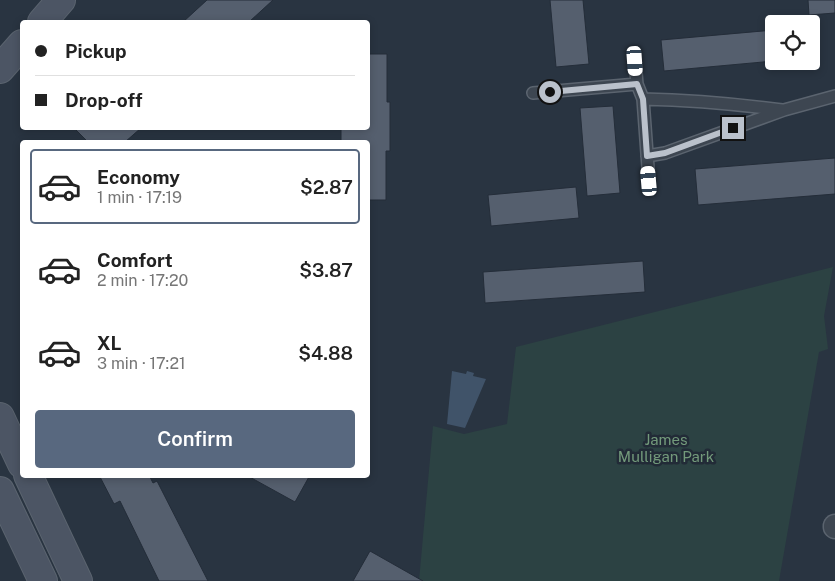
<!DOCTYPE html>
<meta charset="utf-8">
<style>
:root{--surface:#fff;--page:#f6f6f6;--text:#222;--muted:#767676;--line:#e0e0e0;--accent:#58687f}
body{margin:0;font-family:"Public Sans",sans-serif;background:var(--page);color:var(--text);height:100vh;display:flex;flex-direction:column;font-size:19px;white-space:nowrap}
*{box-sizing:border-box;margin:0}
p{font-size:16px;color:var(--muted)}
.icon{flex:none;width:28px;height:28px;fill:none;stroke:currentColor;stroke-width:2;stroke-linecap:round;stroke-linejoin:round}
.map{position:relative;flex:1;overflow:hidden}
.side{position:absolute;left:20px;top:140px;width:350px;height:338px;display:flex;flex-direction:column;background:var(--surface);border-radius:5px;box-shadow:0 2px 8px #0003}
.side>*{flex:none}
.top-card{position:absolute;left:20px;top:20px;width:350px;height:110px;border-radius:5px;box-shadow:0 2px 8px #0003;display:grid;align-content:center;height:110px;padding:0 15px;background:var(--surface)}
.fabs{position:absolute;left:765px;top:15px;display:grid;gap:10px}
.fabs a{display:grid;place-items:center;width:55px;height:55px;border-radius:5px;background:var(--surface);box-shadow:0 2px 8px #0003;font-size:25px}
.end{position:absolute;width:22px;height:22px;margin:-11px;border:6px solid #bac1cb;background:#111;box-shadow:0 0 0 2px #111}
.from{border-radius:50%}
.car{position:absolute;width:15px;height:30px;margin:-15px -8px;border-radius:6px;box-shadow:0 0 4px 1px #0007;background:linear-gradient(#fff 24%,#345 0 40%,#fff 0 76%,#345 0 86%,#fff 0)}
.top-card b{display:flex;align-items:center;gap:18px;height:48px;font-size:19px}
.top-card b+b{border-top:1px solid var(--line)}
.top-card i{width:12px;height:12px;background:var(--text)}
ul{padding:9px 0 0;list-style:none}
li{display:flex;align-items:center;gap:15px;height:75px;margin:0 10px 8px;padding:0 5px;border:2px solid transparent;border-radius:5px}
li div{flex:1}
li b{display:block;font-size:19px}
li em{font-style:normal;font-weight:600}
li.on{border-color:var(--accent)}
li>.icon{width:45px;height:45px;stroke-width:1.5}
.cta{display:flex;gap:10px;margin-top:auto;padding:10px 15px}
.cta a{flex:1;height:58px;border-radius:5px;background:var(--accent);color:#fff;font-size:20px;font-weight:600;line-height:58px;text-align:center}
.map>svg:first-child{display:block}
.green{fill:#2c4243}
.water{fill:#405369}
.building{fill:#555f6e;stroke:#242d39}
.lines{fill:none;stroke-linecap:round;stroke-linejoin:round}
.service-casing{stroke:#5b646f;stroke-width:14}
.minor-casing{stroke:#5b646f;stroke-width:25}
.secondary-casing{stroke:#5b646f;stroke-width:30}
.service{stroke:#3d4651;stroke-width:11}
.minor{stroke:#3d4651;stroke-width:22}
.secondary{stroke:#4c5564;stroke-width:28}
.route{stroke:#bac1cb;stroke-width:6}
.labels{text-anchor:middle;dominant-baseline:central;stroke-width:5;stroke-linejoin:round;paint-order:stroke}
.park-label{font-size:15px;fill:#739a7b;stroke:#222b37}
</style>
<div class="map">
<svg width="835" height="581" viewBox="0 0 835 581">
<rect width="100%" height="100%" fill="#293441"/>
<path class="green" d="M833 267 824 316 828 349 819 352 779 581H419L433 426 464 434 507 424 516 347Z"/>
<path class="water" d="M452 371 466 374 467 371 474 373 473 376 486 379 465 428 447 424Z"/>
<path class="building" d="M207 0H273L249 22H183Z
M550 0H583L589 64 556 67Z
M808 0H835V13L809 15Z
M774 30V61L664 71 661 40Z
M368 54H387V102H390V151H386V200H368V142H341V128H368Z
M613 106 620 193 587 196 580 108Z
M74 128H141L125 142H88Z
M835 158V194L698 205 695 169Z
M576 187 579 218 491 226 488 195Z
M643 261 645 292 485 303 483 272Z
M99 475H149L153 483 157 481 208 581H159L120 501 114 504Z
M246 475H310L295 502Z
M370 551 423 581H353Z"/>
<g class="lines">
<g class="service-casing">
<path id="service" d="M635 61 637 84 643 99 649 181
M533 93 637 84
M643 99C689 100 736 104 782 110
M647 156 665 153 784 110 835 96"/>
</g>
<g class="minor-casing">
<path id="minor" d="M835 526V527"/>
</g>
<g class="secondary-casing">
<path id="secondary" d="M42 22 61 0
M0 69 22 44
M0 417 22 464
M28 475 78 581
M0 491 43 581"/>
</g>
<use href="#service" class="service"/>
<use href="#minor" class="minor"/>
<use href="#secondary" class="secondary"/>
</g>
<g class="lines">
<path class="route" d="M550 92 637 84 643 99 647 156 665 153 733 128"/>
</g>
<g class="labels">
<g class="park-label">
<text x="666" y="439">James<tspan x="666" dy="17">Mulligan Park</tspan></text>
</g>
</g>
</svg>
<div class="fabs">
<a><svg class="icon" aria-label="locate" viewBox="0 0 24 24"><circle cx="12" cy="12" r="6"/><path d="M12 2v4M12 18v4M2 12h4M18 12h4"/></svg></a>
</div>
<i class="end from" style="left:550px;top:92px"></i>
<i class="end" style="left:733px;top:128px"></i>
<i class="car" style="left:635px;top:61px;rotate:176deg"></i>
<i class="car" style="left:649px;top:181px;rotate:355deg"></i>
<div class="top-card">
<b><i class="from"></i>Pickup</b>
<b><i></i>Drop-off</b>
</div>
<section class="side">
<ul>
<li class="on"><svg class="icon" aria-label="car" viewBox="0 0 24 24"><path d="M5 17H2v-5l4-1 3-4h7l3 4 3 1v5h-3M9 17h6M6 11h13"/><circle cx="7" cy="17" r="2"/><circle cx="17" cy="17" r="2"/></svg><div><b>Economy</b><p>1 min · 17:19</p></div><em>$2.87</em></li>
<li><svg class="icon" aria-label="car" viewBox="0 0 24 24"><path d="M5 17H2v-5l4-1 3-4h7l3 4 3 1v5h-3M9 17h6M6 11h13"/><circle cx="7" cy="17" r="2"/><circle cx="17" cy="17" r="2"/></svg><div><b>Comfort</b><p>2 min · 17:20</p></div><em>$3.87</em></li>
<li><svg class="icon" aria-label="car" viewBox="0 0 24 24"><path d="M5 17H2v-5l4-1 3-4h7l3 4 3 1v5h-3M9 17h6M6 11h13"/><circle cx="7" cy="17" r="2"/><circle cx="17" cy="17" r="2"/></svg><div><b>XL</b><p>3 min · 17:21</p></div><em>$4.88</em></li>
</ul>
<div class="cta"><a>Confirm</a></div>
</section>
</div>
